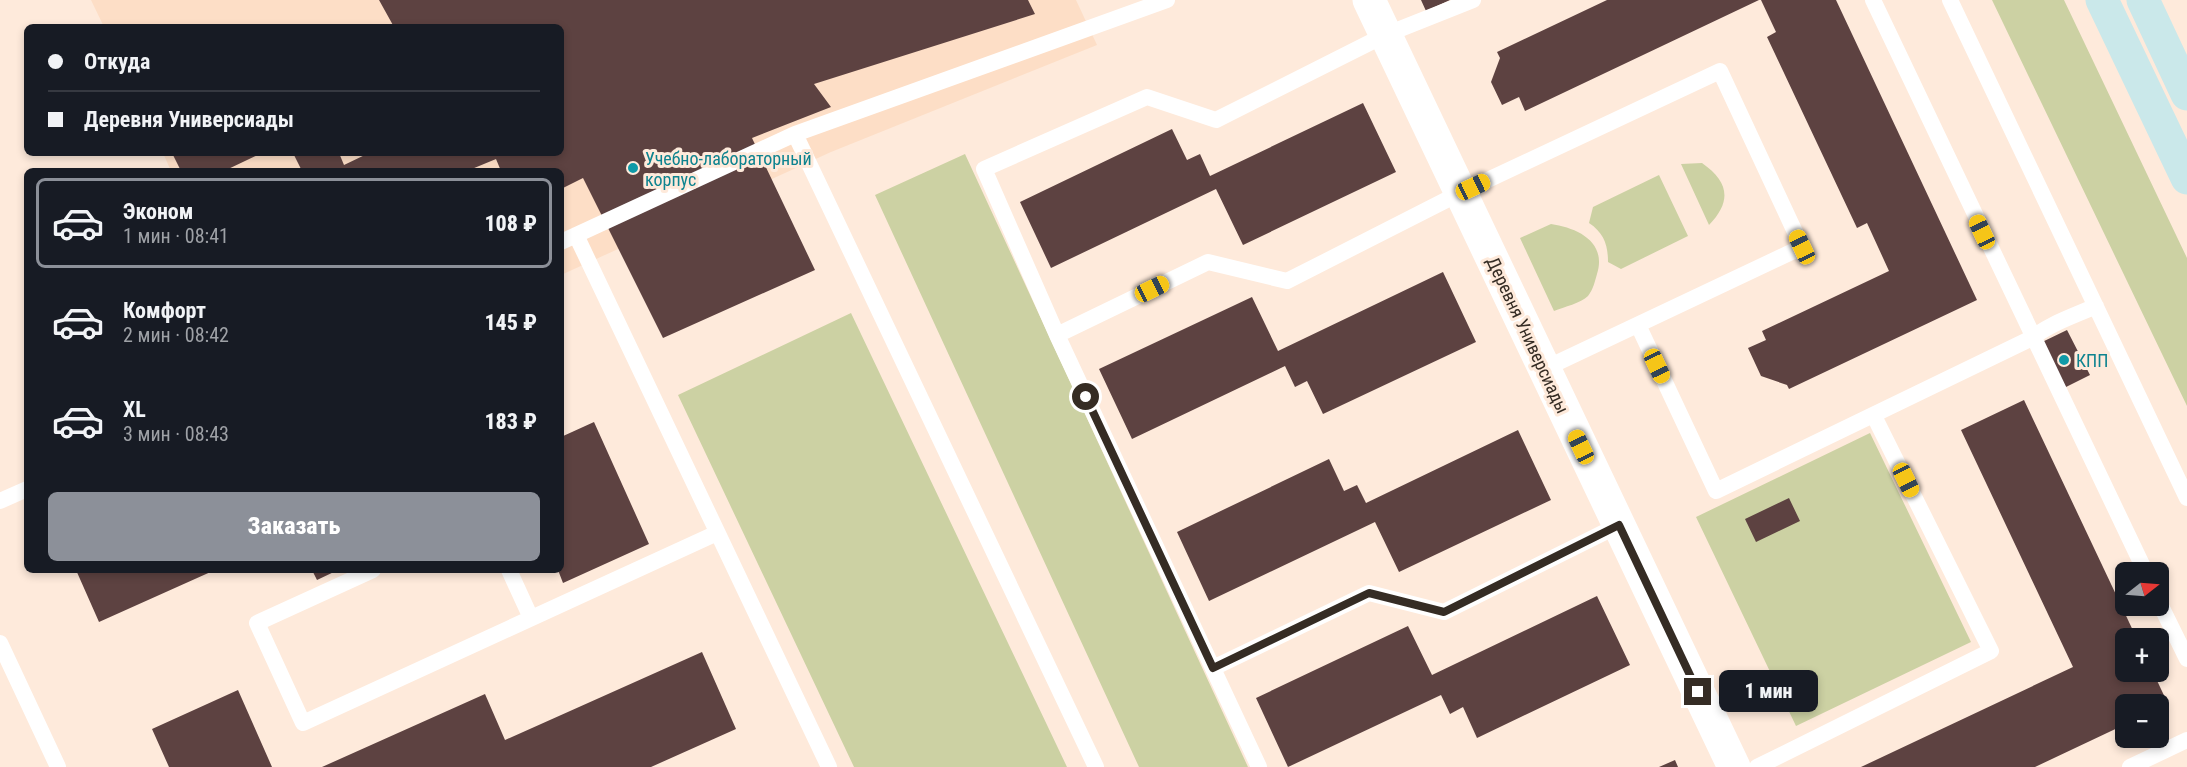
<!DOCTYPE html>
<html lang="ru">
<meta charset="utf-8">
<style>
:root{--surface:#171b24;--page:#20242c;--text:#f1f3f6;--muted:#9ea1a6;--line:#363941;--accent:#8c9099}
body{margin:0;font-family:"Roboto Condensed",sans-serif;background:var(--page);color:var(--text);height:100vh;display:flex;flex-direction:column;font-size:22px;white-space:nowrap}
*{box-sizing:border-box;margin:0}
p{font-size:20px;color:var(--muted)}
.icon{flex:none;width:33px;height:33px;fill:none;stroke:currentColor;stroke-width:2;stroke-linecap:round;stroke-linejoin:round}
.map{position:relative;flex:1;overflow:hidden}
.details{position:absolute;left:24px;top:168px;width:540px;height:405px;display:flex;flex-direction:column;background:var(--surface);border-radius:9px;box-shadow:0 3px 9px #0003}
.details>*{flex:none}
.hud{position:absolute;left:24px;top:24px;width:540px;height:132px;border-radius:9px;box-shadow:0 3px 9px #0003;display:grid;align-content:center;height:132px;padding:0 24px;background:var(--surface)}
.needle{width:39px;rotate:73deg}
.buttons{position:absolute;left:2115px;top:562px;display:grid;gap:12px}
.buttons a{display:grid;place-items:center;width:54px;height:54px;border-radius:9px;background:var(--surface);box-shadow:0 3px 9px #0003;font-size:30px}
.end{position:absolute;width:27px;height:27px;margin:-14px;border:8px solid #352c24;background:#fff;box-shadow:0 0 0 3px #fff}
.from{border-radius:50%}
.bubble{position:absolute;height:42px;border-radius:9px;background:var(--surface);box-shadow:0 3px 9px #0003;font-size:20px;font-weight:800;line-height:42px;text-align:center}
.car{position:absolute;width:18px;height:36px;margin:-18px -9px;border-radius:8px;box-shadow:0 0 4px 2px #0007;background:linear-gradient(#f5c518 24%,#345 0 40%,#f5c518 0 76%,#345 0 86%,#f5c518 0)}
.hud b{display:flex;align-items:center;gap:21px;height:57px;font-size:22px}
.hud b+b{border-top:2px solid var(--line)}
.hud i{width:15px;height:15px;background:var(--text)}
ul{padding:10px 0 0;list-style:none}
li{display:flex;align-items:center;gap:18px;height:90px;margin:0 12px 9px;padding:0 12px;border:3px solid transparent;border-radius:9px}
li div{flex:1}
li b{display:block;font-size:22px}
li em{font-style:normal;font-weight:800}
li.active{border-color:var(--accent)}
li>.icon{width:54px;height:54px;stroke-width:1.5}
.cta{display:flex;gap:12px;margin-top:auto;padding:12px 24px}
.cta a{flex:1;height:69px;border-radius:9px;background:var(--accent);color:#fff;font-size:24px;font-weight:800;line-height:69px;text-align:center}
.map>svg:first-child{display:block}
.built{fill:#fddec6}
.green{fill:#ccd1a3}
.building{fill:#5d4241}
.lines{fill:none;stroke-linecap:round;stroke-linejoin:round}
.lane{stroke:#fff;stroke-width:16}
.street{stroke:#fff;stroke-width:33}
.secondary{stroke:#cae8ea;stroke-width:33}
.route{stroke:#352c24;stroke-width:8}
.culture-dot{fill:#0f9aa8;stroke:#feeadb;stroke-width:2}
.labels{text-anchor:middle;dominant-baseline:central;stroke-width:6;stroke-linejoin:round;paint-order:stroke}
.culture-label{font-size:18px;fill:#0d838f;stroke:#feeadb;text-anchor:start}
.street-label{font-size:18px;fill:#352c24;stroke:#feeadb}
</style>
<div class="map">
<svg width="2187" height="767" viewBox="0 0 2187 767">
<rect width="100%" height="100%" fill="#feeadb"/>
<path class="built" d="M91 0H1076L1097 45 831 152 561 275V171H171L163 153H561V27H104Z"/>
<path class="green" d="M1992 0H2064L2187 258V406Z
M965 154 1248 767H1139L875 195Z
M1702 163C1729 182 1732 201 1709 225L1681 164Z
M1659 175 1688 236 1621 269 1608 262C1608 245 1604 233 1589 223L1593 207Z
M1551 224C1578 228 1607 242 1597 274 1595 281 1593 290 1588 296 1581 303 1564 307 1554 311L1520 238Z
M851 313 1067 767H854L678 395Z
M1870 433 1971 642 1796 726 1696 517Z"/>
<path class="building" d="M379 0H1028L1035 14 814 84 831 107 752 138 815 270 663 338 583 178 561 189V171H501L496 159 467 171H302L293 153H339L344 165 369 153H561V27H394Z
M1421 0H1450L1426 11Z
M1607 0H1759L1525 111 1519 97 1502 105 1491 82 1500 58 1497 52Z
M1761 0H1836L1977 300 1789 389 1787 385 1761 376 1748 348 1766 340 1762 331 1889 271 1867 223 1857 228 1767 37 1776 32Z
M1363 103 1396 172 1243 245 1216 189 1051 268 1020 202 1172 129 1187 160 1200 154 1210 176Z
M172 153H262L224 171H181Z
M1443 272 1476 342 1323 414 1307 381 1295 387 1285 366 1132 439 1099 369 1252 297 1278 351Z
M2067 330 2090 375 2060 390 2038 344Z
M2024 400 2137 639H2126V672H2153L2168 704 2158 709V705H2126V724L2035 767H1861L2073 667 1961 430Z
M594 422 649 544 563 583 558 570H561V437Z
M1518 430 1551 500 1399 572 1375 522 1209 601 1177 532 1329 459 1344 491 1357 485 1366 503Z
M1789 498 1800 521 1756 542 1745 519Z
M76 570H215L99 622Z
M312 570H338L317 580Z
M1597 596 1630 665 1477 738 1463 707 1450 714 1441 695 1288 767 1256 698 1408 626 1432 675Z
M702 652 736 729 651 767H322L485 694 505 740Z
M238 690 272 767H169L152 729Z
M1675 760 1678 767H1659Z"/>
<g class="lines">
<path class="lane" d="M1873 0 2146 573
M1950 0 2187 498
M795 134 1096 767
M576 235 829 767
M561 242 795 134 1167 0
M1638 325 1716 491 2032 338C2051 323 2074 316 2096 306
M1057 335 1208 262 1287 281 1460 193 1720 71 1802 247 1544 369
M0 501 27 489
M373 570 257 623 303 723 717 533
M509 570 531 618
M2158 600 2187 659
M0 643 58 767
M1213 668 1369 593 1444 612 1619 525
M1259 767 1057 335 984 169 1147 97 1216 120 1385 35 1473 0
M1757 767 1991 651 1874 416
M2130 767 2187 740"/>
<path class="street" d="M1369 0 1734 767"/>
<path class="secondary" d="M2102 0 2187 178
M2143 0 2187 94"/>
</g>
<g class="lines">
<path class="route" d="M1086 397 1213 668 1369 593 1444 612 1619 525 1698 692"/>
</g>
<g class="culture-dot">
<circle cx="633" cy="168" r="6"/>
<circle cx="2064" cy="360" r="6"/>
</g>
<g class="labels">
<g class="culture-label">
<text x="645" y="158">Учебно-лабораторный<tspan x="645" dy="21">корпус</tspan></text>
<text x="2076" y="360">КПП</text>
</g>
<g class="street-label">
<text transform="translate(1528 335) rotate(65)">Деревня Универсиады</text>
</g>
</g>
</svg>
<div class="buttons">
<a><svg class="needle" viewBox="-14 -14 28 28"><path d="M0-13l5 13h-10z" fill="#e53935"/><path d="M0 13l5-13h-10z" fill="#9ea1a6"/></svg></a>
<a>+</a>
<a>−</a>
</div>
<i class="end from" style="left:1086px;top:397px"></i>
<i class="end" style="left:1698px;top:692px"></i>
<div class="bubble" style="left:1719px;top:670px;width:99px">1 мин</div>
<i class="car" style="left:1473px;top:187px;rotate:65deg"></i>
<i class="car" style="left:1982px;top:232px;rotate:335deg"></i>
<i class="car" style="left:1802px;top:247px;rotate:335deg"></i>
<i class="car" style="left:1152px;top:289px;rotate:64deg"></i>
<i class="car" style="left:1657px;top:366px;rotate:155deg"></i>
<i class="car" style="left:1581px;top:447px;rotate:335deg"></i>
<i class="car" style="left:1906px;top:480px;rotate:154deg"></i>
<div class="hud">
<b><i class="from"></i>Откуда</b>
<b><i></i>Деревня Универсиады</b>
</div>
<section class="details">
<ul>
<li class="active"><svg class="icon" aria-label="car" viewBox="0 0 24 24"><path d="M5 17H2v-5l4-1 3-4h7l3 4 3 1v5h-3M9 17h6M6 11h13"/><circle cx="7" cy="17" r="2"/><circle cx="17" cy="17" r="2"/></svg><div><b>Эконом</b><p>1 мин · 08:41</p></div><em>108 ₽</em></li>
<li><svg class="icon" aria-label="car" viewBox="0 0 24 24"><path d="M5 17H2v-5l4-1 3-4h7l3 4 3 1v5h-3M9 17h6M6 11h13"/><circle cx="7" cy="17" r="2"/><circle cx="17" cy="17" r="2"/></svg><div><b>Комфорт</b><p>2 мин · 08:42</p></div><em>145 ₽</em></li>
<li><svg class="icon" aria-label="car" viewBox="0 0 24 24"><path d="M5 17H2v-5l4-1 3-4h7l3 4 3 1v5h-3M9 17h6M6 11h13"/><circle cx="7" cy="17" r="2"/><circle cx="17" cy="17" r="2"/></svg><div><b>XL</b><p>3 мин · 08:43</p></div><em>183 ₽</em></li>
</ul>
<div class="cta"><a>Заказать</a></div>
</section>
</div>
